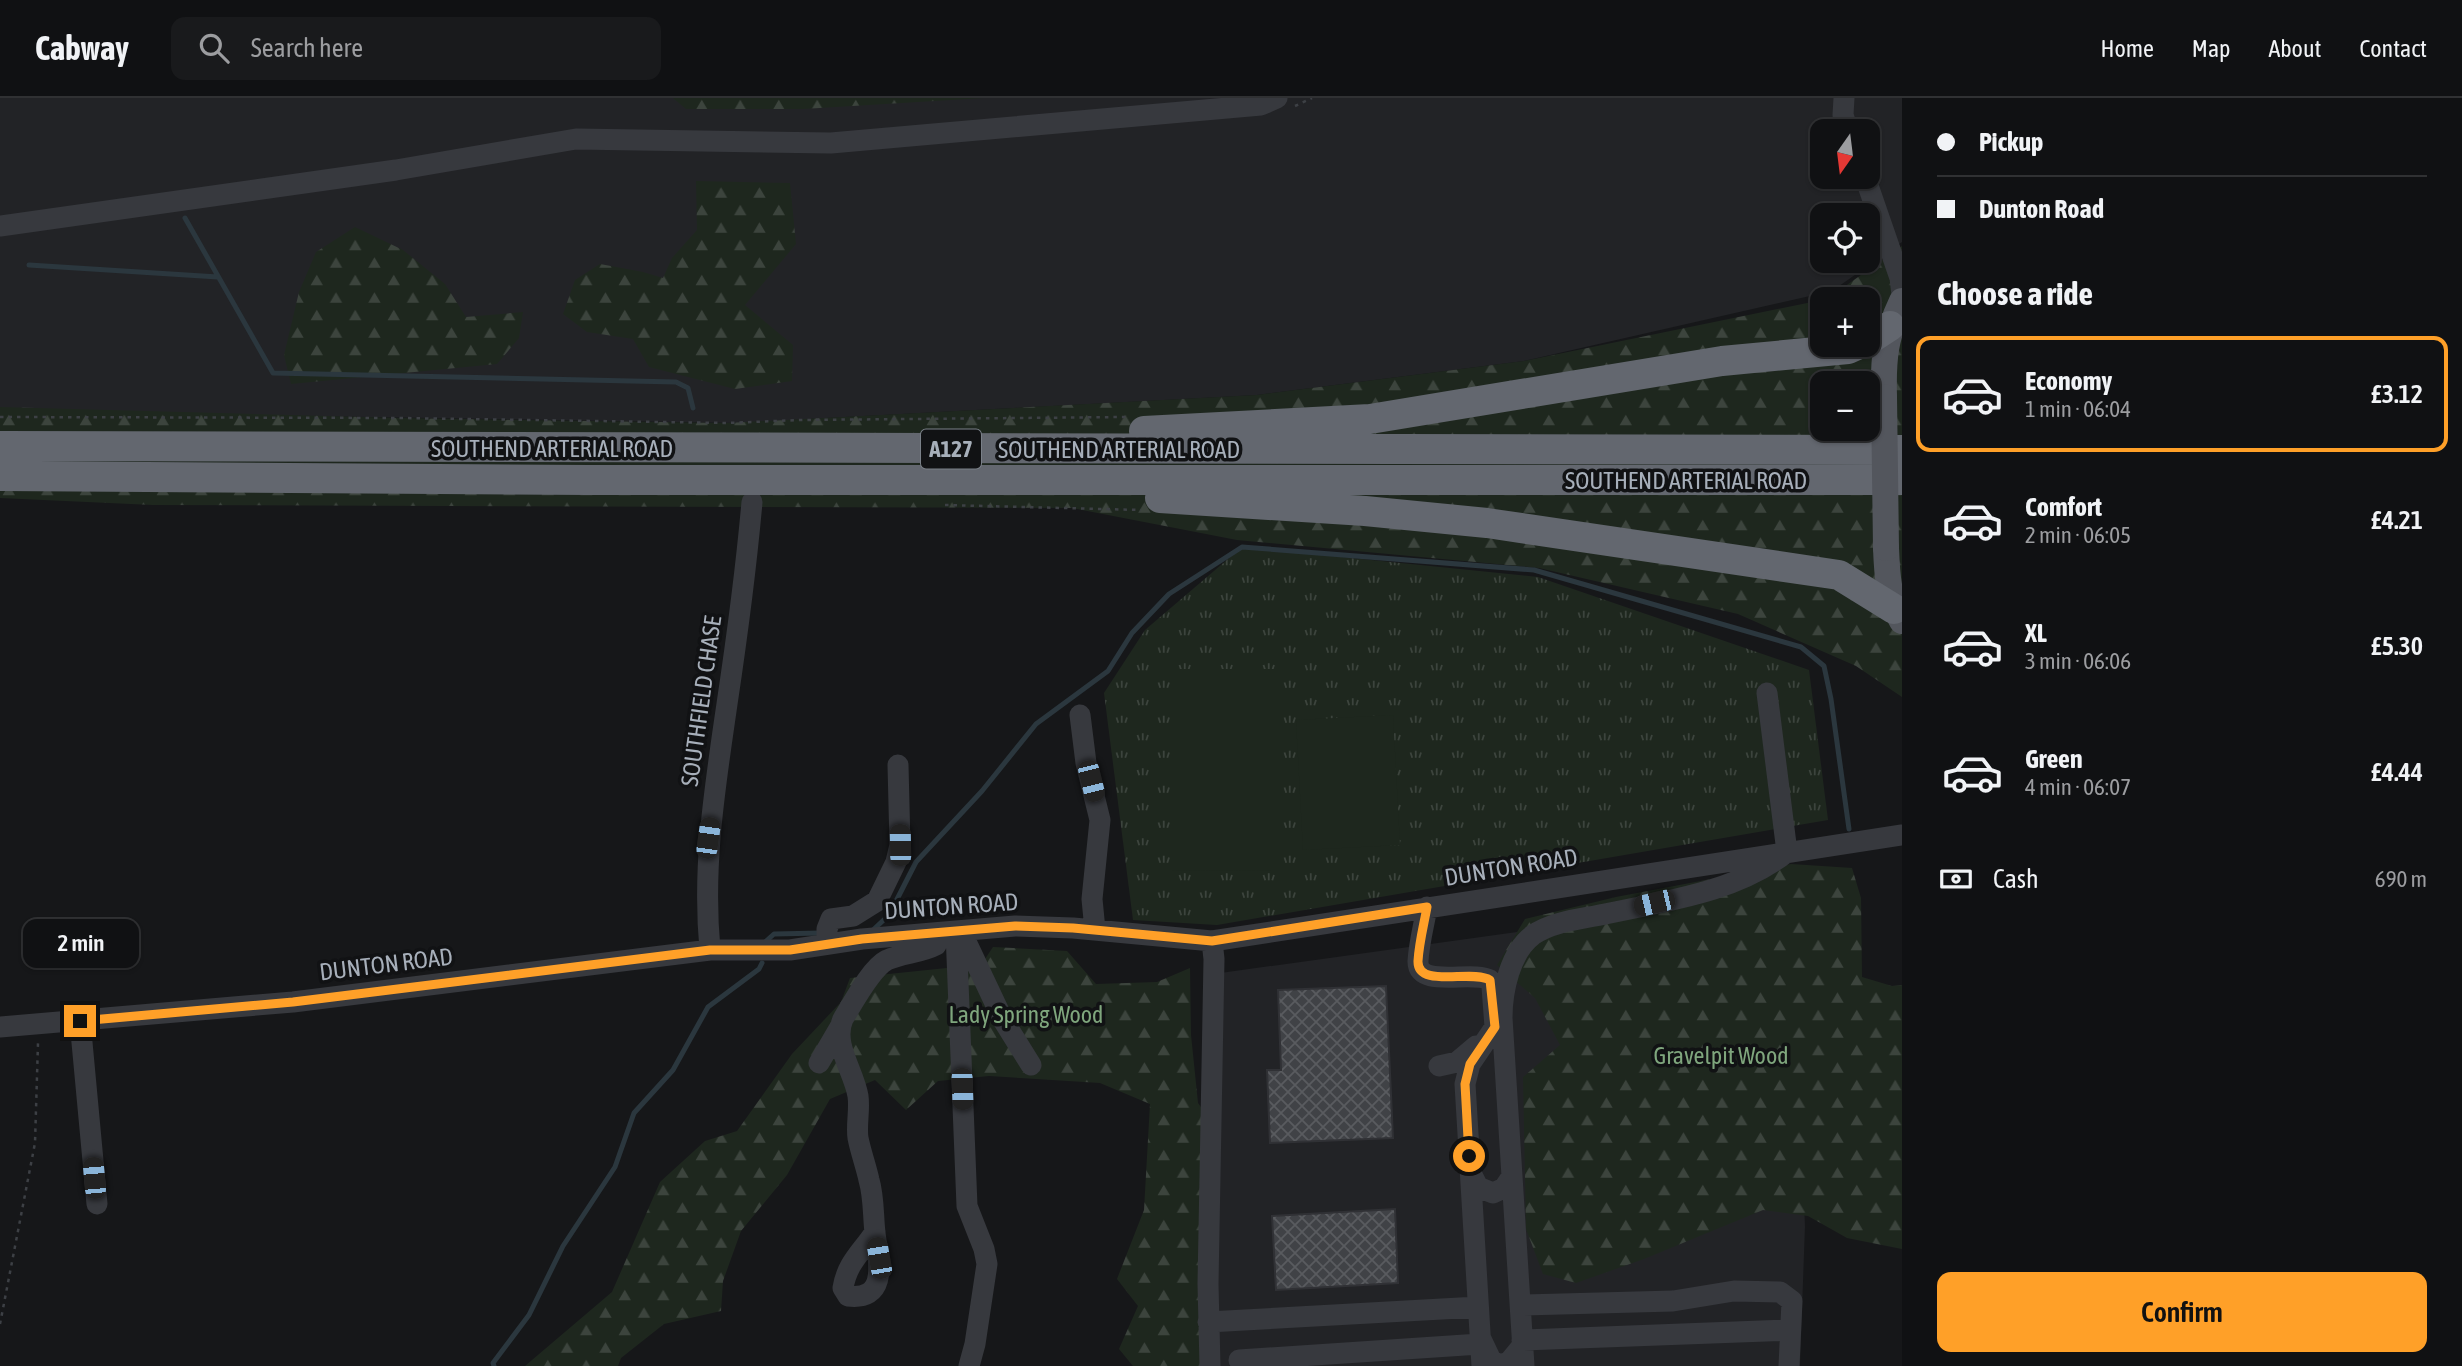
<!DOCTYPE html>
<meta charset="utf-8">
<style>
:root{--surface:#101113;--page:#191a1c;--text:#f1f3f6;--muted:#9c9da0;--line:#303133;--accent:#ffa028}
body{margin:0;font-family:"Asap Condensed",sans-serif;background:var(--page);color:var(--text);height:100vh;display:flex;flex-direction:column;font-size:26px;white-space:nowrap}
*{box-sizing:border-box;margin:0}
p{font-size:23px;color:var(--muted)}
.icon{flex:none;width:38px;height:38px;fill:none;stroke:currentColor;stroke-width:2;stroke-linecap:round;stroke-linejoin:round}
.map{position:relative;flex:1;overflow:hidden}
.drawer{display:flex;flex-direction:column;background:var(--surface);width:560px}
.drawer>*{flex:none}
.guide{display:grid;align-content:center;height:154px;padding:0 35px;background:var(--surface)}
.needle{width:46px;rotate:194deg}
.buttons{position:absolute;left:1810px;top:21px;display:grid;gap:14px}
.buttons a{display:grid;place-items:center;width:70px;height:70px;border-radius:14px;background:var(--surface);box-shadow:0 2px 5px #0004,0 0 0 2px var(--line);font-size:35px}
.end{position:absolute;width:32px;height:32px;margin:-16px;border:9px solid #ffa028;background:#111;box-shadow:0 0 0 4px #111}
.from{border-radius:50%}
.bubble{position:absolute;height:49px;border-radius:14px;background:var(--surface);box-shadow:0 2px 5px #0004,0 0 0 2px var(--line);font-size:23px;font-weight:600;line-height:49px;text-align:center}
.car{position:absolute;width:21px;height:42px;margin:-21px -10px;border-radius:9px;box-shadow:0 0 5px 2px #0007;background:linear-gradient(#222 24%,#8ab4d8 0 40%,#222 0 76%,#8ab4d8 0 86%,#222 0)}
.guide b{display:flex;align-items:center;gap:24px;height:66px;font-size:26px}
.guide b+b{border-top:2px solid var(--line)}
.guide i{width:18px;height:18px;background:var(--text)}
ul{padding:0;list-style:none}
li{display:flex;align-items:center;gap:21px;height:116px;margin:0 14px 10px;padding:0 21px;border:4px solid transparent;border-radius:14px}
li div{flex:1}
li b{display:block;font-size:26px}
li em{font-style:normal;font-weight:600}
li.active{border-color:var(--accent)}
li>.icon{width:63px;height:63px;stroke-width:1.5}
h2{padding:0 35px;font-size:32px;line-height:84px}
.pay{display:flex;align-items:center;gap:18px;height:77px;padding:0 35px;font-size:26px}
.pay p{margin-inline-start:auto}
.action{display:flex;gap:14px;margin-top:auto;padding:14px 35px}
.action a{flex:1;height:80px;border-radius:14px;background:var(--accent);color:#111;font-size:28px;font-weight:600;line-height:80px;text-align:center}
header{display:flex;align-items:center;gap:42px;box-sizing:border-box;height:98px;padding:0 35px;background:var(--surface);border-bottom:2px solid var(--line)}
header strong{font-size:33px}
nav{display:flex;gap:38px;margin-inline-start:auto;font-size:24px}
.search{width:490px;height:63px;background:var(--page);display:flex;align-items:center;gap:18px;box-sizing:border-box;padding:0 24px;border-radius:14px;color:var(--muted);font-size:26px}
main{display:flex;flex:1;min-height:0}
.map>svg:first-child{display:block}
.built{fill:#222326;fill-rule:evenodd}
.grass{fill:url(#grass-tufts)}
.forest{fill:url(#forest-firs);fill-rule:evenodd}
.garden{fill:#1e271e}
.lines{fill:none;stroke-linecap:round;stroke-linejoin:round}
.stream{stroke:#2b373e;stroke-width:5}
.building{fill:url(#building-cross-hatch);stroke:#303135;stroke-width:2}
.path{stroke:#3d4045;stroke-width:2.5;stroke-dasharray:3.5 5;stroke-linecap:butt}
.minor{stroke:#37393e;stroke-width:21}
.major{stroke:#53565d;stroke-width:26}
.highway{stroke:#63676f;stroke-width:30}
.major-bridge{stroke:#53565d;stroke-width:26}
.route{stroke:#ffa028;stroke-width:9}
.labels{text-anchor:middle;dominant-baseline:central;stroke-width:7;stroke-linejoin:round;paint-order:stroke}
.shield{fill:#111214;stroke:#7a8088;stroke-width:2}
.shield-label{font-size:23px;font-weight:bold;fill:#a7afba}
.street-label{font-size:24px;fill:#a7afba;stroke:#111214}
.park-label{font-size:24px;fill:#7fa67d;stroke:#111214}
</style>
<header>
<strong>Cabway</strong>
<div class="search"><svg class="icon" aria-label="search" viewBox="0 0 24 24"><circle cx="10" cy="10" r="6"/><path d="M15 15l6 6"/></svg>Search here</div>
<nav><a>Home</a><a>Map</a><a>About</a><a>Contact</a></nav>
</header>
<main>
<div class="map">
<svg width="1902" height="1268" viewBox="0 0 1902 1268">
<defs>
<pattern id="grass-tufts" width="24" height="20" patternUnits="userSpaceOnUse" patternTransform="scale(1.75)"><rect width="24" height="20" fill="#1e271e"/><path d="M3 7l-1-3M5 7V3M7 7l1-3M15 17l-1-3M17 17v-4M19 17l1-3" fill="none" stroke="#3c443d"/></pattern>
<pattern id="forest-firs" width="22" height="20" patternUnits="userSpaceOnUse" patternTransform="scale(1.75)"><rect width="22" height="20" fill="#1e271e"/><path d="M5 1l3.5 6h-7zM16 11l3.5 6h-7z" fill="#3c443d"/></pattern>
<pattern id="building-cross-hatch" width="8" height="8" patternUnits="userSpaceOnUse" patternTransform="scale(1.75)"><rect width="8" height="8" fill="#404246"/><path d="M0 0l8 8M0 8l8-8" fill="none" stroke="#595b5f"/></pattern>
</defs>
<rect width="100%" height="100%" fill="#161719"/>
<path class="built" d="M0 0H1902V144L1832 193 1524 263 1257 297 736 325 0 313ZM1822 33H1867V79H1822ZM1822 117H1867V163H1822Z
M1791 796 1805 1128 1800 1268H1199L1206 877Z"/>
<path class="grass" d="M1242 449 1538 479 1809 572 1828 722 1217 827 1133 822 1104 595 1145 532Z"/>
<path class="forest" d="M673 0H984L803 11H686Z
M696 83 790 85 796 146 745 207 793 247 792 283 735 291 649 269 633 241 587 234 563 216 575 182 600 166 643 174 663 180 672 160 697 132Z
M355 129 403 152 445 186 466 219 523 214 519 240 497 266 291 286 284 257 299 194 316 154Z
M1902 148V599L1856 568 1738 516 1539 470 1237 442 1072 410 153 407 0 400V309L400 320 727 325 1257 297 1524 263 1822 202V247H1867V201H1827ZM1822 285H1867V331H1822Z
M1791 766 1852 770 1861 800 1862 879 1892 888 1902 887V1151L1847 1140 1808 1118 1763 1112 1644 1161 1576 1185 1543 1176 1526 1131 1523 979 1560 947 1535 900 1497 867 1525 821 1616 799Z
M993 849 1067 853 1096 886 1157 884 1190 870 1191 937 1198 1005 1203 1012 1209 1268H1133L1119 1251 1138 1208 1117 1181 1144 1112 1150 1006 1100 985 989 978 938 983 906 1012 875 982 830 1001 787 1077 741 1133 723 1183 721 1213 664 1226 621 1260 618 1268H525L612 1194 660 1084 705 1043 737 1033 792 956 841 904 850 880 947 870 983 864Z"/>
<path class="garden" d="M1172 571H1283V772L1172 773Z
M1393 617 1400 747 1303 752 1296 622Z"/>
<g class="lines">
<path class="stream" d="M185 120 273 275 676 284 688 290 693 310
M29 167 218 179
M873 832 889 817 916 764 982 693 1036 626 1108 573 1132 535 1169 496 1242 449 1534 472 1801 549 1824 568 1831 601 1849 731
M764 845 774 836 821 835
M494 1268 493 1265 529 1217 563 1148 615 1069 634 1015 673 972 708 909 759 871 762 865"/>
</g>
<path class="building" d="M1386 888 1393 1040 1270 1045 1267 972H1281L1278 892Z
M1395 1111 1398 1185 1276 1192 1272 1118Z"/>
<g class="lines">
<path class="path" d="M1295 8 1312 0
M0 319 400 320 727 325 800 322 1127 319
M945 407 1141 412
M0 1226 35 1045 38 945"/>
<path class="minor" d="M1844 0 1843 17 1848 33
M1865 79 1900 180 1902 197
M0 128 396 72 576 41 831 45 1261 7 1277 0
M1080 617 1086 665 1100 722 1092 801 1095 832
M1427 809C1424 827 1419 845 1418 863 1417 891 1472 872 1490 882L1492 889 1495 929 1470 966 1465 986 1482 1268
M961 833 1003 922 1031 967
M956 834 967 1108 984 1151 987 1166 975 1246 969 1268
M827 846V831L831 821 853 818 877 803 896 764 900 747 898 667
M710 852C702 768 715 689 727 606 737 539 746 472 752 404
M80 923 97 1106
M0 929 293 904 710 852H790L862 841 1015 828 1073 830 1212 843 1902 737
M819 965 840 929
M1439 968 1457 964 1476 948
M1470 1073 1478 1089 1493 1095 1504 1090 1512 1078
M875 1134C861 1155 847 1165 843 1190L848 1198C890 1203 878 1160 875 1135 873 1117 874 1099 869 1082 866 1068 861 1055 858 1040 856 1027 860 1012 858 998 854 973 832 946 843 921 853 905 871 870 887 862 903 855 921 855 936 847V835
M1521 1207 1673 1203 1734 1193 1780 1194 1792 1203 1789 1268
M1208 1224 1478 1209
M1481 1241 1491 1262 1499 1267 1509 1264 1523 1247
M1522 1242 1790 1232
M1239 1262 1480 1246
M1210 1268 1208 1186 1214 861 1212 843
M1524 1268 1502 920C1502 893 1510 854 1533 837 1553 823 1582 821 1605 816 1666 803 1737 794 1787 754L1767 595"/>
<path class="major" d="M1884 299C1883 260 1885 239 1902 203
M1886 450C1887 476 1888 500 1902 523"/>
<path class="highway" d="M1867 243 1890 228
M1144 333 1370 321 1722 263 1848 251 1857 247
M0 348 1902 352
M0 378 589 382H1902
M1160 400 1365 413 1487 425 1839 477 1894 511"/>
<path class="major-bridge" d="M1884 299 1886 450"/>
</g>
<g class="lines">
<path class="route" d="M80 923 293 904 710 852H790L862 841 1015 828 1073 830 1212 843 1427 809C1424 826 1419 845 1418 863 1417 891 1472 871 1490 882L1495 929 1470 966 1465 986 1469 1058"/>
</g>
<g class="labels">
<rect class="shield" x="921" y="331.5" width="60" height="39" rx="5"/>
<g class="shield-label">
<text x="951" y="351">A127</text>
</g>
<g class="street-label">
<text x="552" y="350">SOUTHEND ARTERIAL ROAD</text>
<text x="1119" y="351">SOUTHEND ARTERIAL ROAD</text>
<text x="1686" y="382">SOUTHEND ARTERIAL ROAD</text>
<text transform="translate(701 603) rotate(-82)">SOUTHFIELD CHASE</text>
<text transform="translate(1511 769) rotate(-9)">DUNTON ROAD</text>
<text transform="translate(951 808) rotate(-4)">DUNTON ROAD</text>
<text transform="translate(386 866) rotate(-7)">DUNTON ROAD</text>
</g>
<g class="park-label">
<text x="1026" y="916">Lady Spring Wood</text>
<text x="1721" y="957">Gravelpit Wood</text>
</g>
</g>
</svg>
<div class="buttons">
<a><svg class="needle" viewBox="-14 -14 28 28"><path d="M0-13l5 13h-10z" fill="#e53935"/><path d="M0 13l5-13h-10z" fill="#9c9da0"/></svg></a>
<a><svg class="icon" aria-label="locate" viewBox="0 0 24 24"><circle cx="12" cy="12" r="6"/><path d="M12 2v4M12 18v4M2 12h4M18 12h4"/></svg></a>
<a>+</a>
<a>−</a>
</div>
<i class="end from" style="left:1469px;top:1058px"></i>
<i class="end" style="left:80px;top:923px"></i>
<div class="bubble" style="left:23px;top:821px;width:116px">2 min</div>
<i class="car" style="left:1091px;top:683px;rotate:166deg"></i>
<i class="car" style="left:708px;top:740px;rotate:8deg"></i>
<i class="car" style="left:900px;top:747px;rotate:359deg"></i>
<i class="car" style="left:1654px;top:805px;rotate:257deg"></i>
<i class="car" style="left:962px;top:991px;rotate:178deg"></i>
<i class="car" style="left:94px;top:1080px;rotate:355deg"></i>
<i class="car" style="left:879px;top:1160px;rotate:350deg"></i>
</div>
<section class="drawer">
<div class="guide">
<b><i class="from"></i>Pickup</b>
<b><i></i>Dunton Road</b>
</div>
<h2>Choose a ride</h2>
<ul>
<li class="active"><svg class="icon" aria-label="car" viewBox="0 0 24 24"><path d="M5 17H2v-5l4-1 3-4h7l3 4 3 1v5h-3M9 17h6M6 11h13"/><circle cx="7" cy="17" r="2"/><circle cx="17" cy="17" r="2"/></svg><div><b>Economy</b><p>1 min · 06:04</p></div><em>£3.12</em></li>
<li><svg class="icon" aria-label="car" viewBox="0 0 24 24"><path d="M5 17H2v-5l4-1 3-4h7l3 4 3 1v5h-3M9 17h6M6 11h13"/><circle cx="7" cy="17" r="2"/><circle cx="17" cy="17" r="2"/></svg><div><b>Comfort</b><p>2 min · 06:05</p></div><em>£4.21</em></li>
<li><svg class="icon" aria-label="car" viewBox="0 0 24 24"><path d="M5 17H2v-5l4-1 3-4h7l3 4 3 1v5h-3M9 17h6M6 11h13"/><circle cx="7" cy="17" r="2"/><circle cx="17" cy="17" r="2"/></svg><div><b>XL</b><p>3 min · 06:06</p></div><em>£5.30</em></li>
<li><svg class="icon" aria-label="car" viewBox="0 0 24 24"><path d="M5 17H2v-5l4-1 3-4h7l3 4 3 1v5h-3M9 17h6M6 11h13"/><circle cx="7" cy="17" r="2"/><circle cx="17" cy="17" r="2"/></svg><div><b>Green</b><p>4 min · 06:07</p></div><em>£4.44</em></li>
</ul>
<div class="pay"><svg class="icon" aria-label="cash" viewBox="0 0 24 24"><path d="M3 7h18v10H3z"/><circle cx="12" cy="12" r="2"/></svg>Cash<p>690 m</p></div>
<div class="action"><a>Confirm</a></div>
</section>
</main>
